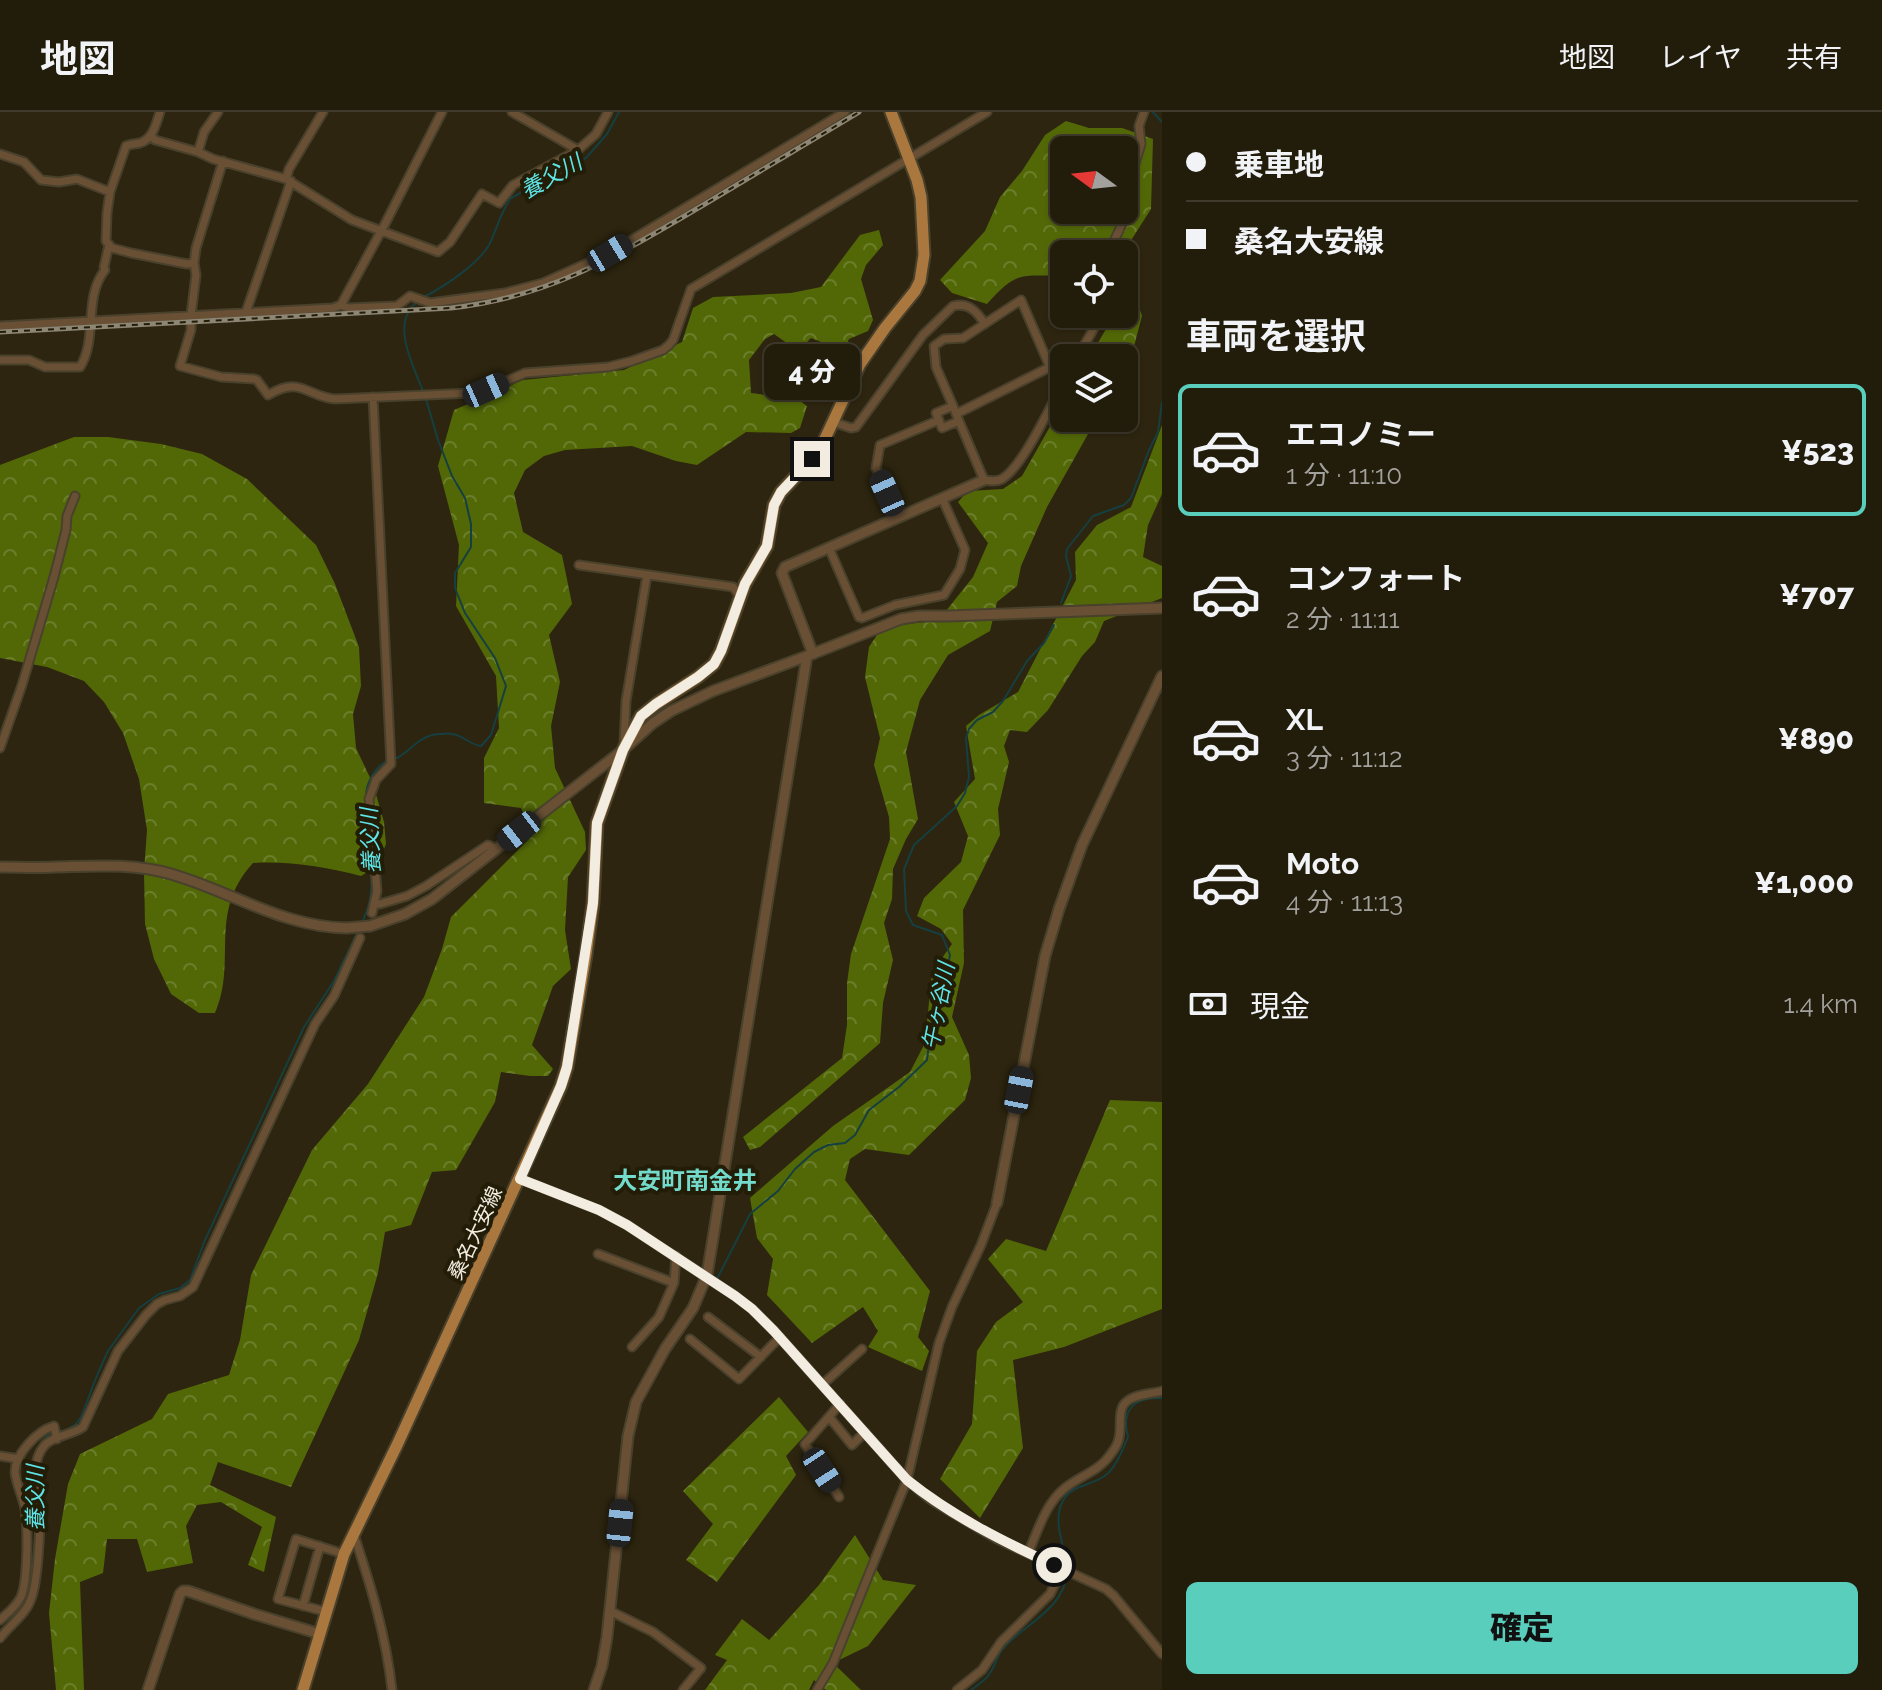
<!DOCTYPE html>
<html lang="ja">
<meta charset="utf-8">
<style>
:root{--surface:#221c0b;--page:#2e2919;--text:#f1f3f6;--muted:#a2a19d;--line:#3f3a2c;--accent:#5acebd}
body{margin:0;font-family:Raleway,"Noto Sans JP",sans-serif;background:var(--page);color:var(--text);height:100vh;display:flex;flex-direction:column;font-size:30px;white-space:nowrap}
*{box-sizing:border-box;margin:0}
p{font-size:26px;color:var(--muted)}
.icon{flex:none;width:44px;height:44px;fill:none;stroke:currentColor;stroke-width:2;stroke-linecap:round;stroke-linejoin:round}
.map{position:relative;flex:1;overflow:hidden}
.sheet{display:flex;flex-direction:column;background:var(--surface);width:720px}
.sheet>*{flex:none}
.guide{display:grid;align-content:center;height:176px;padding:0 24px;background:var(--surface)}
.needle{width:52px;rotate:285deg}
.buttons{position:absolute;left:1050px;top:24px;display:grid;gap:16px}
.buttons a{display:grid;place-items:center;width:88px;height:88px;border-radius:12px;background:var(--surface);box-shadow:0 2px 6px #0004,0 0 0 2px var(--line);font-size:40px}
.end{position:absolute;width:36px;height:36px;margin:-18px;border:10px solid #f2ede0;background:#111;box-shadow:0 0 0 4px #111}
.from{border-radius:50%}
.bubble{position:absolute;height:56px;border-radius:12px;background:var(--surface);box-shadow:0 2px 6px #0004,0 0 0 2px var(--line);font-size:26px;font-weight:800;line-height:56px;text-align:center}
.car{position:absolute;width:24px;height:48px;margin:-24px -12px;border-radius:10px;box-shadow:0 0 6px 2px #0007;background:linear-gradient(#222 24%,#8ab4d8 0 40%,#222 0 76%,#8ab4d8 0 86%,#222 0)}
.guide b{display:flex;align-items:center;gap:28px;height:76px;font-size:30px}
.guide b+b{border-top:2px solid var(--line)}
.guide i{width:20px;height:20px;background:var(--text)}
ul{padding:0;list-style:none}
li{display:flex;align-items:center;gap:24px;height:132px;margin:0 16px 12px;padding:0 8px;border:4px solid transparent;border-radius:12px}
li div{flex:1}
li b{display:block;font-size:30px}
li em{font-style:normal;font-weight:800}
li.on{border-color:var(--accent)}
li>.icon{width:72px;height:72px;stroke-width:1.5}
h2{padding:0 24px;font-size:36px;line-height:96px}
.pay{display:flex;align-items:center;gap:20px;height:88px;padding:0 24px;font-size:30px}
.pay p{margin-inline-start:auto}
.button{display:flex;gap:16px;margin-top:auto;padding:16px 24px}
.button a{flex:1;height:92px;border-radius:12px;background:var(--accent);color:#111;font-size:32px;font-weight:800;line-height:92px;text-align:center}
header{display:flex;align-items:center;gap:48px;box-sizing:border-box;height:112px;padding:0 40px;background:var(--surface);border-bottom:2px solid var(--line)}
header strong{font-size:38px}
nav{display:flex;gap:44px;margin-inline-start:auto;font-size:28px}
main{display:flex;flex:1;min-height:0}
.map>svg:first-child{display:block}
.forest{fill:url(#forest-crowns);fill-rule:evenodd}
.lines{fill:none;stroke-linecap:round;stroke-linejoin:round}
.stream{stroke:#153f40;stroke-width:2}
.minor-casing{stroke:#49412c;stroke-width:11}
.tertiary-casing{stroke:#49412c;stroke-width:13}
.primary-casing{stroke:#49412c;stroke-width:15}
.minor{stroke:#695035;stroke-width:7}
.tertiary{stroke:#695035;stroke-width:9}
.primary{stroke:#aa783e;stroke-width:11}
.rail-casing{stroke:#8d8675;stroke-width:5}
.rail{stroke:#231c06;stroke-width:2;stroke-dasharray:6;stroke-linecap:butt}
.tertiary-bridge-casing{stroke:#49412c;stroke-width:13;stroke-linecap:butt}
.tertiary-bridge{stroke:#695035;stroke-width:9}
.route{stroke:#f2ede0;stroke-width:10}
.labels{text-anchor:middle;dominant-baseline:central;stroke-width:8;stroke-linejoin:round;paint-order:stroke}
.street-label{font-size:20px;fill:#f2ede0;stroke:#231c06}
.water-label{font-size:22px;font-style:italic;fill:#5ee4e7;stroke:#231c06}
.quarter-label{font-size:24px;font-weight:bold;fill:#73dbcb;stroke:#231c06}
</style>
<header>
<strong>地図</strong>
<nav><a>地図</a><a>レイヤ</a><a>共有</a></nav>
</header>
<main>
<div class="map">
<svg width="1162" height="1578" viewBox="0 0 1162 1578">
<defs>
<pattern id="forest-crowns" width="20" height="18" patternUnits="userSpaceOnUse" patternTransform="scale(2)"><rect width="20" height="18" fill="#526807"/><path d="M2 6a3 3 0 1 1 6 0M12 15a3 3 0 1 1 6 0" fill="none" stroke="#6b7e2b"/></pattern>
</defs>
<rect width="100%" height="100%" fill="#2d250f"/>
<path class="forest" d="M1066 9 1089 16H1122L1153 27 1151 97 1128 133 1129 164 1142 204 1133 238 1124 254V246H1089L1109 212 1111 202H1124V142H1064V163C1021 165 1018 157 987 192L952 181 940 168 985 119 1000 85 1022 59 1045 23ZM1064 38H1124V98H1064Z
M879 118 883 133 866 153 861 167 873 208 868 219 849 227 844 239 811 226 798 239 774 222 765 227 749 248 751 281 797 287 807 294 800 316 791 321 746 320 697 353 676 349 632 334 565 338 544 344 525 358 514 381 523 420 562 443 572 492 549 523 560 570 551 614 555 656 585 720 586 738 568 765 565 818 571 857 553 874 532 933 553 957 548 964H530L501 960 495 990 456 1058 432 1060 411 1113 385 1120 378 1161 359 1228 291 1375 218 1350 210 1373 276 1405 264 1460 248 1453 262 1415 221 1390 197 1393 186 1414 193 1451 147 1460 137 1427H107L103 1461 80 1470 84 1578H56L49 1501 55 1447 68 1372 80 1342 152 1307 168 1282 229 1263 240 1228 251 1163 312 1038 368 972 424 885 442 837 451 805 533 723 521 696 484 691V646L499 616 496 564 456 494 459 433 438 354 454 298 523 268 624 258 682 230 693 196 713 185 791 181 821 175 860 123Z
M1064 290V306H1097L1047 395 1021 454 1017 474 997 490 990 519 948 543 920 588 906 640 918 707 906 727 893 757 892 787 884 811 893 848 883 891 880 931 760 1035 750 1038 743 1025 842 946 847 913V871L851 842 890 727 889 705 874 653 880 626 865 565 869 535 883 514 938 509 973 465 988 431 958 390 968 379 1003 377 1022 364Z
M1162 313V382L1148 413 1143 445 1162 454V486L1104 509 1095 530 1082 544 1048 598 1027 620 1010 618 1004 634 1009 650 998 697 1000 723 963 798 964 851 952 905 969 943 971 966 965 988 909 1043 865 1037 850 1047 845 1068 930 1179 918 1225 929 1239 922 1259 868 1235 878 1219 863 1195 812 1231 767 1183 773 1147 757 1126 750 1086 833 1014 910 960 925 931 932 860 952 832 941 817 917 804 924 786 961 750 968 724 954 690 975 667 966 614 979 603 1018 580 1076 468 1075 440 1097 413 1131 395Z
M74 325H108L161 332 202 342 247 367 316 433 335 472 359 535 361 574 353 602 356 636 373 672 384 710 386 732 377 754 361 764C325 755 291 749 253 751 207 801 238 849 215 901H199L171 882 154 847 145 812 144 760 147 718 139 667 123 621 104 590 84 569 47 555 0 546V353Z
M1110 988 1162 990V1197L1064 1235 1013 1248 1023 1336 980 1406 940 1367 972 1312 977 1239 996 1210 1023 1190 988 1147 1006 1127 1046 1139Z
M779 1285 808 1320 786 1344 796 1363 717 1470 686 1448 713 1412 683 1379Z
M855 1423 883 1468 916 1473 868 1534 833 1551 861 1578H826L814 1568 809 1578H705L727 1548 715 1543 742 1507 769 1528 819 1473Z"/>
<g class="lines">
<path class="stream" d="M1153 0 1162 10
M424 185C445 174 477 153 489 133 497 117 500 101 511 86L586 46 607 22 619 0
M419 189C388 208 414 256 424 281
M1061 491 1071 464 1066 444 1067 437 1093 404 1124 393 1131 386 1149 338 1158 320 1162 290
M395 647C413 638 417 624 439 622 444 622 448 621 452 622 463 623 470 633 481 634L491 623 506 574 495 546 465 501 455 476V461L471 435V412L465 386 452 364 438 328 426 287
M366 688C365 672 374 655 389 648
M362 810C372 791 372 775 371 754
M718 1165 750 1102 778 1079 795 1057 814 1040 828 1033 845 1031 855 1023 869 998 899 975 927 948 934 892 939 872 947 857 950 843 942 823 913 813 906 799 904 757 914 733 957 694 965 681 969 665 966 626 969 617 977 608 993 600 1003 589 1027 549 1044 531 1054 513
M34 1377 31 1362 32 1353 42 1329 49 1322 63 1320 76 1312 81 1305 98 1261 108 1239 139 1196 159 1182 180 1176 190 1168 205 1128 304 915 334 869 358 819
M35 1383 36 1413
M1066 1455C1066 1436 1056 1420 1059 1400 1065 1371 1087 1377 1106 1363 1116 1355 1123 1337 1128 1325 1121 1297 1134 1285 1162 1286
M0 1519 22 1496 29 1481 36 1419
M971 1578C978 1573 986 1568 990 1561 995 1554 997 1545 1002 1538 1021 1514 1066 1496 1066 1462"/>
<g class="minor-casing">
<path id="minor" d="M160 0C156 12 153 27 140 31 135 32 130 32 126 34L110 80 107 101 106 129 112 136 131 141 187 152 194 151
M512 0 578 38
M151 24 155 28 198 40 213 47 286 67 352 108 438 140 450 130 482 82 499 91 513 73 578 38 596 22 608 0
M198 40 204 20 218 0
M0 42 24 50 41 68 59 70 77 67 110 80
M223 49 196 136 194 151 196 163 191 203V218L180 254 221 265 254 267 257 268 268 283C301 263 307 285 335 287L472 281 486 278 525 261 608 255 632 249 663 238 669 233 673 228 691 177 987 0
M286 67 289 57 323 0
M1108 142 1129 97 1134 55 1141 32 1139 14 1144 0
M341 193 348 196 397 194 410 184 430 191 505 181 543 171 610 141 845 0
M246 200 291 69
M0 214 333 196 341 193 385 112 442 0
M1077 246 1102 202
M0 248H29L45 255H80C98 227 83 185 105 158L104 155 109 133
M953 294 936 255 934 234 944 227 963 226 1021 188 1050 255 956 302
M953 294 959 309 942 316 936 301Z
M959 309 984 368C990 369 996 370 1002 367 1024 353 1050 294 1064 270
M833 310 851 316 856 315 923 223 953 194C969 190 977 200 985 212
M899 405 876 356 880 333 939 308
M829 436 859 505 862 506 895 493 944 483 960 457 965 438 942 386
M579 453 733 475 740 484
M624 631 626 589 647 463
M0 636 22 573 54 465 66 418 67 404 75 384
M375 792H380L407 784 426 774 488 733 497 737
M372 801 377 779 369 687 376 668 391 652 373 285
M520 1067 599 1098 627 1113 735 1184 752 1197 774 1219 907 1368 931 1388 997 1427 1106 1477 1114 1484 1162 1542
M598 1142 674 1171
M708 1205 761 1245
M690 1227 739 1267 780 1225
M632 1235 659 1205 674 1171 676 1144
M823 1272 862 1237
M830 1306 852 1333 865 1320
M0 1344 19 1347
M839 1385 805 1332 840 1292
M354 1423C371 1474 386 1524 392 1578
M1028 1441C1038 1419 1045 1392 1065 1376 1080 1364 1099 1359 1110 1343 1114 1338 1118 1332 1119 1326 1122 1315 1117 1298 1126 1290 1135 1282 1151 1282 1162 1279
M303 1494 320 1434
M610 1499 653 1520 701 1556 683 1578
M327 1500 278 1487 296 1427 344 1442
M0 1508C8 1501 16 1495 21 1485 28 1469 28 1415 25 1397 23 1385 16 1372 15 1360 15 1342 37 1319 54 1314L57 1327
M0 1526C10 1513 26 1502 31 1487 38 1469 40 1420 40 1400 40 1378 28 1354 44 1334 52 1324 72 1323 83 1315L118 1239 146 1203 157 1192 165 1188 180 1184 193 1175 315 912 334 884 360 826
M817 1578 833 1551 907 1368 939 1231 952 1195 981 1133 997 1091
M957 1578 982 1558 1001 1530 1050 1482 1055 1472 1054 1453"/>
</g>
<g class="tertiary-casing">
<path id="tertiary" d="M813 542 782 461 785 455 984 368
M0 755C18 755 37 756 55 755 95 754 133 751 171 762 230 779 283 815 346 816
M370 814 405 802 432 787 623 638 653 611 671 599 713 579 807 544 901 507 919 504H948L1162 496
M997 1091 1045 844 1059 797 1082 733 1162 564
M148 1578 180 1482 183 1479H188L254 1502 320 1522
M594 1578 602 1554 607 1525 628 1324 636 1290 665 1237 693 1196 707 1163 807 544"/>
</g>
<g class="primary-casing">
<path id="primary" d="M303 1578 344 1442 398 1331 561 974 567 955 586 843 593 791 597 711 623 638 641 604 656 592 698 565 714 552 721 539 745 472 767 434 774 393 781 380 812 347 822 333 860 252 885 216 915 179 920 169 924 143 921 85 917 68 891 0"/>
</g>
<use href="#minor" class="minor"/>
<use href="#tertiary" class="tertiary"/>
<use href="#primary" class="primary"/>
<g class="rail-casing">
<path id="rail" d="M0 220 451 196C551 185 616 144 700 95 753 63 806 32 859 0"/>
</g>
<use href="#rail" class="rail"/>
<g class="tertiary-bridge-casing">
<path id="tertiary-bridge" d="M346 816 370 814"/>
</g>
<use href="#tertiary-bridge" class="tertiary-bridge"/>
</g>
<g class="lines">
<path class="route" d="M812 347 781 380 774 393 767 434 745 472 721 539 714 552 698 565 656 592 641 604 623 638 597 711 593 791 567 955 561 974 520 1067 599 1098 627 1113 735 1184 752 1197 774 1219 907 1368C952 1404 1002 1429 1054 1453"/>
</g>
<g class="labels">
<g class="street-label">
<text transform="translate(475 1121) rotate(-65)">桑名大安線</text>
</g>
<g class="water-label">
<text transform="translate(551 64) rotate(-29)">養父川</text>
<text transform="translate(370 729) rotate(-93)">養父川</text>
<text transform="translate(938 894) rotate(-79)">午ヶ谷川</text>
<text transform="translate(35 1386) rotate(-90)">養父川</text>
</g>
<g class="quarter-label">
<text x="685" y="1068">大安町南金井</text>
</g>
</g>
</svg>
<div class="buttons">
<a><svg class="needle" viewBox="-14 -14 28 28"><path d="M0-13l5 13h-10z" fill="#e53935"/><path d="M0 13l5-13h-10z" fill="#a2a19d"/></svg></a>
<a><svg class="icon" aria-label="locate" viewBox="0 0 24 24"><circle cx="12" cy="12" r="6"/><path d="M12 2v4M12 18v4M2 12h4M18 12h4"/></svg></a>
<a><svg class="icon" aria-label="layers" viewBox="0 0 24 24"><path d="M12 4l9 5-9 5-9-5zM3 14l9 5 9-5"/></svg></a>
</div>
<i class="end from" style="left:1054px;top:1453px"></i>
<i class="end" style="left:812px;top:347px"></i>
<div class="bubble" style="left:764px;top:232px;width:96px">4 分</div>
<i class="car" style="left:610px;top:141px;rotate:59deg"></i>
<i class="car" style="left:486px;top:278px;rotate:66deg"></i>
<i class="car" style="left:887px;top:381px;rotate:336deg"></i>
<i class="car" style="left:519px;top:719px;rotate:232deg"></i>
<i class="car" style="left:1019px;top:978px;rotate:11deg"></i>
<i class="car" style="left:822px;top:1358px;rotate:147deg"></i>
<i class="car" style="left:620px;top:1411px;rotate:6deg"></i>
</div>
<section class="sheet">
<div class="guide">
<b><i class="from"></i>乗車地</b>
<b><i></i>桑名大安線</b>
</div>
<h2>車両を選択</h2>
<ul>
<li class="on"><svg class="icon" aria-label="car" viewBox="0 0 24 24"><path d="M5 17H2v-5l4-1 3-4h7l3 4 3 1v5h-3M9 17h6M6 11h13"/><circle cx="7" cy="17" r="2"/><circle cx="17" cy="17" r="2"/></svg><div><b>エコノミー</b><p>1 分 · 11:10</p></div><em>¥523</em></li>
<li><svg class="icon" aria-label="car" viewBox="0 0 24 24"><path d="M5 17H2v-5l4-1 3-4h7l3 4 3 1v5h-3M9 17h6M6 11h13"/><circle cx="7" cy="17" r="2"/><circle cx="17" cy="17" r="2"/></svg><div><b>コンフォート</b><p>2 分 · 11:11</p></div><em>¥707</em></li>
<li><svg class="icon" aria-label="car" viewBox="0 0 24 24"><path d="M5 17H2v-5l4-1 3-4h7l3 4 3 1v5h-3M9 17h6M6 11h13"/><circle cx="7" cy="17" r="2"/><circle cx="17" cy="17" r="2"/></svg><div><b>XL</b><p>3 分 · 11:12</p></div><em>¥890</em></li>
<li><svg class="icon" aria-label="car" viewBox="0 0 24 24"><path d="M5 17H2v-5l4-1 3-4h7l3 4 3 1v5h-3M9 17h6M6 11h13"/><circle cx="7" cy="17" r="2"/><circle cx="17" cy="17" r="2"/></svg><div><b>Moto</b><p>4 分 · 11:13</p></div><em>¥1,000</em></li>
</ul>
<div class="pay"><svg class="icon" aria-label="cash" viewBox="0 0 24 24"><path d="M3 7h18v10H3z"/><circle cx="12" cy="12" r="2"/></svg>現金<p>1.4 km</p></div>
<div class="button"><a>確定</a></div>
</section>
</main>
